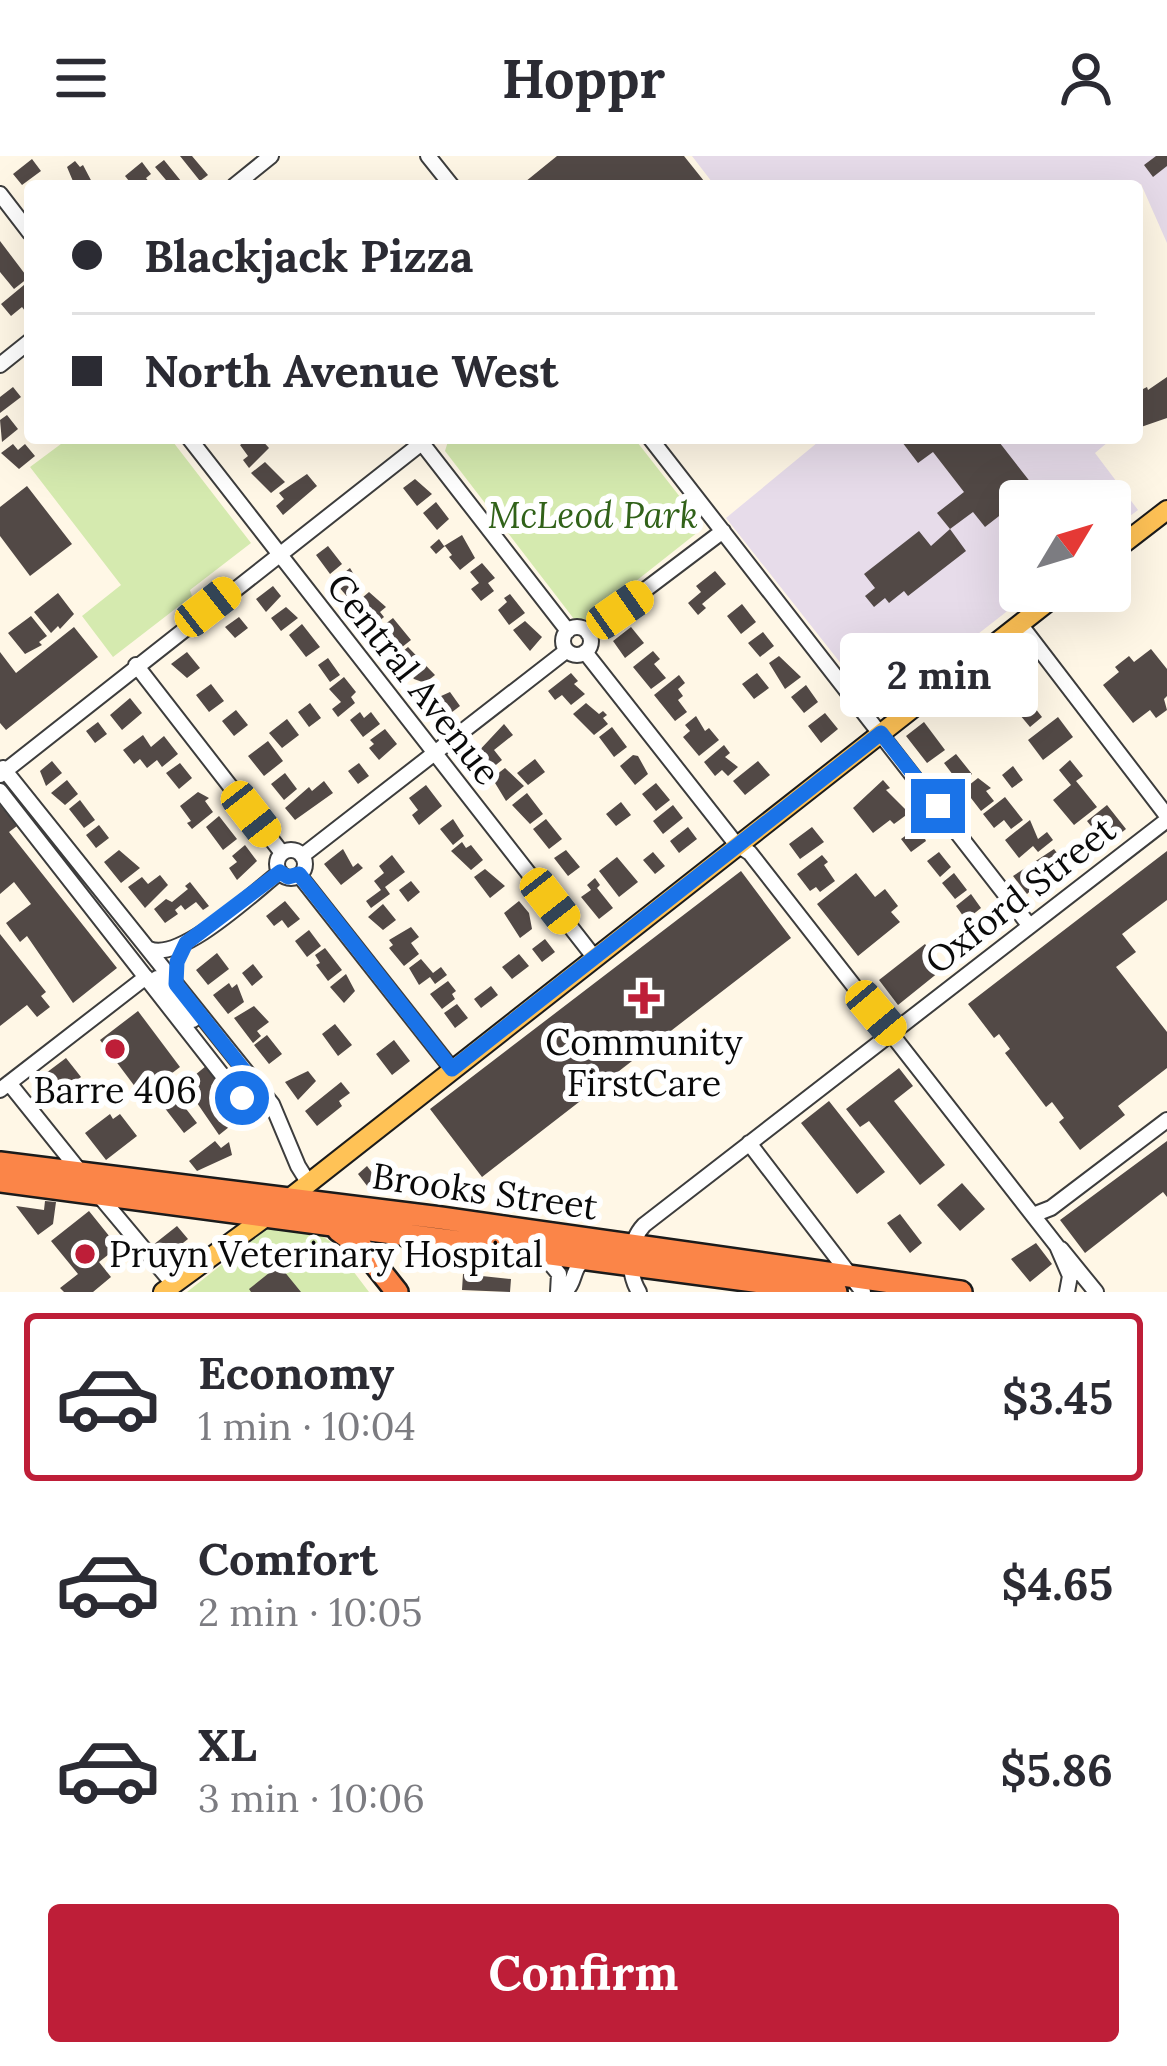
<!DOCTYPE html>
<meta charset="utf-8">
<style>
:root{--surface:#fff;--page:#f2f2f3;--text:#2b2b33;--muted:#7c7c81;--line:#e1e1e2;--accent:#be1e38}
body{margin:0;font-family:Lora,serif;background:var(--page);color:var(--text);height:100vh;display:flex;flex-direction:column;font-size:45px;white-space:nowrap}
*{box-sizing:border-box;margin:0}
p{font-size:39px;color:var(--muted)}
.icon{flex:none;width:66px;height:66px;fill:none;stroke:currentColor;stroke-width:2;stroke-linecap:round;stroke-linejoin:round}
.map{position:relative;height:1136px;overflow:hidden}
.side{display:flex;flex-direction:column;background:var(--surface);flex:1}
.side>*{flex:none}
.banner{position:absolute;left:24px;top:24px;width:1119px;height:264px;border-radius:12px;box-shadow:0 12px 48px #0002;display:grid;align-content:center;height:264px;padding:0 48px;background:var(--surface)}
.needle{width:78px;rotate:52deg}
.fabs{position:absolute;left:999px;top:324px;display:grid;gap:24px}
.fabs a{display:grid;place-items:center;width:132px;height:132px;border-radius:12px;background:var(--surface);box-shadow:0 12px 48px #0002;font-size:60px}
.end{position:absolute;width:54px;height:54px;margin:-27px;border:15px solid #1a73e8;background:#fff;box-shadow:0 0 0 6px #fff}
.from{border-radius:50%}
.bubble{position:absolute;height:84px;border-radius:12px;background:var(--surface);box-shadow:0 12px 48px #0002;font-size:39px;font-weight:700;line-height:84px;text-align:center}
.car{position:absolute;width:36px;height:72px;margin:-36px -18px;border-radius:15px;box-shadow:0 0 9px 3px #0007;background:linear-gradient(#f5c518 24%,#345 0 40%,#f5c518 0 76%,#345 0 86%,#f5c518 0)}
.banner b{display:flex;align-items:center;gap:42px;height:114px;font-size:45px}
.banner b+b{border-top:3px solid var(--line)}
.banner i{width:30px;height:30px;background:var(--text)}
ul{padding:21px 0 0;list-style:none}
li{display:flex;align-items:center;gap:36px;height:168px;margin:0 24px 18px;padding:0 24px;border:6px solid transparent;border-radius:12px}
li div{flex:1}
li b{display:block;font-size:45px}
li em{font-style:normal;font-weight:700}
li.active{border-color:var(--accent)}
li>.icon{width:108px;height:108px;stroke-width:1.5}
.button{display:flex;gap:24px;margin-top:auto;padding:24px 48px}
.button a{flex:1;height:138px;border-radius:12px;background:var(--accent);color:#fff;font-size:48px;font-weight:700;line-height:138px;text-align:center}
header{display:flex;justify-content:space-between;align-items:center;height:156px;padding:0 48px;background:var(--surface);font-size:54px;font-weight:700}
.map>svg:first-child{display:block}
.industrial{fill:#e7dcea}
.green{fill:#d5eaaf}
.building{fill:#524946}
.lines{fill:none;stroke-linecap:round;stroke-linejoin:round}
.minor-casing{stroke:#3d3d3d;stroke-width:18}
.major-casing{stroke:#1b1b1b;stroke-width:22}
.highway-casing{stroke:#1b1b1b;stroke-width:26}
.minor{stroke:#fff;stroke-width:14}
.major{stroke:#ffc256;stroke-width:18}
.highway{stroke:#fb8548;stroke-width:21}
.route{stroke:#1a73e8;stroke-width:15}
.poi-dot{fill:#be1e38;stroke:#fff;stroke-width:4.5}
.labels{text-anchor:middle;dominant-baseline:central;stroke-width:12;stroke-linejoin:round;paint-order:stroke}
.park-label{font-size:36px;font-style:italic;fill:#316219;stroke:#fff}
.street-label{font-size:36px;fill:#0a0a0a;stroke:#fff}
.poi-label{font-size:36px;fill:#0a0a0a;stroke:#fff}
</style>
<header><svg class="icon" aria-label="menu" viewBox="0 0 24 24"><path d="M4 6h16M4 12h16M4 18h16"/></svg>Hoppr<svg class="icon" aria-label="person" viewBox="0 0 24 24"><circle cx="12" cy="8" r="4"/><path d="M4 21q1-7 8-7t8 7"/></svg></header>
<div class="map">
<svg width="1167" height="1136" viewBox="0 0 1167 1136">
<rect width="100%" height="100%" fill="#fff7e6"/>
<path class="industrial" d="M692 0H1167V87L1141 28 715 30Z
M823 282H1105L1108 286 1095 297 1138 354 1110 375V345H1020V435H1033L892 545 883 549 872 547 726 362Z"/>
<path class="green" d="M69 282H170L251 387 190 434 192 440 113 501 82 460 121 429 30 311Z
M449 282H634L698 364V376L588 463H574L445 295Z
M269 1071 316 1076 331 1086 369 1136H187Z"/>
<path class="building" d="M180 0H192L208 19 200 25Z
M557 0H684L708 30H520Z
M1156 0H1167V10L1153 21 1144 9Z
M32 3 41 15 22 29 13 18Z
M164 4 185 30H171L155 11Z
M75 5 80 11 83 9 94 30H75L67 11Z
M142 6 151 18 146 22 152 30H133L125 20Z
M0 85 28 122 14 133 0 116Z
M30 124V151L25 155 22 151 11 160 1 148Z
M1167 221V262L1141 271 1137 262V236L1147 231 1148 234Z
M13 231 21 241 0 257V241Z
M7 259 18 273 2 286 0 264Z
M249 282H260L269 292 249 312 243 304 248 300 240 289Z
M899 282H996L1035 332 985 371 973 356 950 373 937 357 964 336 933 296 918 307Z
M13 288 18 294 25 288 35 300 19 313 1 297Z
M265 306 285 326 271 337 251 317Z
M307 318 317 330 283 359 276 350 284 343 279 337Z
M415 323 432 338 417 350 403 332Z
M27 330 72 388 30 420 0 380V351Z
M436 346 449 363 437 374 423 357Z
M950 373 966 395 908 440 904 435 889 447 885 442 874 451 865 440 875 432 864 418 919 375 931 390Z
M462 379 475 402 460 414 449 401 452 399 445 390 436 398 430 391 439 383 444 390Z
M328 390 342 408 330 418 316 399Z
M482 407 495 422 488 427 494 435 481 445 471 433 479 427 470 416Z
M350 412 364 435 351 445 338 430 344 425 340 420Z
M715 415 726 428 702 448 706 452 698 459 688 447 701 436 696 430Z
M273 430 281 440 266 456 256 443Z
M369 436 386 451 380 456 384 461 372 471 356 447Z
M58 437 74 458 60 473 58 470 51 477 34 456Z
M510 438 525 457 509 469 498 454 507 446 504 442Z
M742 448 756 466 741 478 727 460Z
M286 451 298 462 281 475 271 462Z
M31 460 47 480 39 486 42 489 25 498 8 477Z
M239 461 248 472 235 482 225 471Z
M393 462 411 484 392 499 379 482 383 479 379 473Z
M525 465 542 481 530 495 513 474Z
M302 468 320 491 306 501 289 479Z
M74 471 98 501 6 574 0 567V496L16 517Z
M631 471 644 487 625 502 613 485Z
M763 476 774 490 760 501 748 487Z
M408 491 435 519 425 527 414 523 396 501Z
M1151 493 1167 513V540L1164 543 1167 554 1156 562 1150 554 1133 567 1103 529 1119 516 1115 511 1129 500 1134 506Z
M653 495 660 503 654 508 666 522 651 533 633 511Z
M187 496 200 512 187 522 171 508Z
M779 500 801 521 785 533 769 507Z
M1018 500 1028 513 982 549 968 531 995 510 997 513Z
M328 502 340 519 330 526 318 509Z
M571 517 578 525 574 528 585 538 571 549 562 539 555 544 548 535Z
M757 517 769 532 754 543 742 528Z
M679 519 685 527 678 533 683 540 678 544 687 556 675 565 654 539Z
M344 521 356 536 351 541 355 547 338 561 332 553 341 546 329 533Z
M211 528 224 545 209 556 196 539Z
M806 529 818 546 804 557 791 541Z
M450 536 460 550 443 563 430 545Z
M130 542 142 557 122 574 110 559Z
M1028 543 1042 561 1030 571 1015 553Z
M310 547 321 562 309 571 298 556Z
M586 547 599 558 603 555 607 559 603 562 608 568 594 579 573 558Z
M236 554 248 569 234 580 222 565Z
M360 556 364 562 371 556 380 568 363 581 350 564Z
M825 557 838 573 821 587 808 570Z
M696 560 705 575 709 572 719 584 699 600 683 581 690 575 685 569Z
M1058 561 1073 581 1043 604 1028 584Z
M287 563 299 579 282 592 269 577Z
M98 566 107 578 95 587 86 575Z
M924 566 945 594 927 607 906 580Z
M504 568 513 579 494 594 502 604 486 617 475 599Z
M612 571 627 591 614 601 599 581Z
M385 573 397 588 379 604 369 592 374 588 370 584Z
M143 579 151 591 164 580 178 598 162 611 157 604 147 612 140 603 134 608 123 594Z
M268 585 283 605 264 620 248 600Z
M724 589 730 597 725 601 738 611 728 620 722 614 715 620 704 606Z
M956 598 972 618 959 627 944 607Z
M633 599 638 600 648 618 635 629 620 610Z
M535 603 545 616 528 629 517 617Z
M1070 604 1083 620 1076 625 1097 651 1074 669 1053 644 1071 629 1059 614Z
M52 605 62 617 46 630 40 615Z
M758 605 770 619 745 639 733 625Z
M180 607 192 622 179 633 166 617Z
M359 607 369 620 358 628 348 615Z
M1013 610 1023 624 1012 632 1002 619Z
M505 612 524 630 506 645 492 622Z
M285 617 297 633 284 644 271 628Z
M978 622 991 632 986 635 994 645 981 655 964 633Z
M67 624 78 638 65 649 51 637Z
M883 624 890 632 886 634 909 657 894 668 890 664 873 677 853 652Z
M324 625 333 637 295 664 285 652 309 631 312 635Z
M656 627 670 644 656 655 642 638Z
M426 629 442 650 419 669 412 659 418 654 409 642Z
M198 636 209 642 205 645 213 656 192 673 187 667 191 665 180 650Z
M527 637 543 658 530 668 512 649Z
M1005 641 1023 664 1011 673 1004 664 994 672 983 658Z
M80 644 95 664 84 672 69 653Z
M621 646 631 659 616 670 606 658Z
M0 649 17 670 9 676 117 812 73 847 27 780 20 786 6 767 31 748 14 726 0 738Z
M673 649 683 662 663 678 653 665Z
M1107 649 1126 673 1106 689 1087 665Z
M219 660 237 683 223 694 206 671Z
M453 663 464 680 453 689 440 673Z
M546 663 562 683 549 693 533 673Z
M1030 664 1038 683 1047 676 1053 684 1038 696 1033 690 1019 702 1005 684Z
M99 669 109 682 96 692 86 679Z
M919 670 926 685 911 696 901 683Z
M688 671 697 683 679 697 670 685Z
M812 671 824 686 800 703 789 688Z
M462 686 466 692 471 689 483 704 471 714 451 695Z
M245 689 257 705 237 724 229 712 237 706 232 700Z
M343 693 353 711 358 707 363 712 341 729 324 708Z
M1054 693 1063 705 1027 738 1013 720Z
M119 694 140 712 121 727 104 706Z
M566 694 580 711 568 720 554 702Z
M1167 695V744L1122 778 1136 796 1116 811 1167 876V912L1118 950 1125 959 1080 994 1059 966 1064 962 1052 946 1046 951 1005 897 1010 893 999 878 994 882 968 848Z
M653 696 665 710 655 718 643 704Z
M939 696 951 711 940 721 927 705Z
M392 699 405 716 385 731 390 738 371 752 366 745 381 734 374 725 384 717 379 710Z
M822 699 828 706 824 709 835 725 820 736 816 731 810 735 797 718Z
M617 701 638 726 619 741 599 715Z
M485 713 505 730 490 742 474 721Z
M741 715 791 782 482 1021 430 953Z
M856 717 875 741 885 733 898 750 891 756 900 766 858 800 817 748Z
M954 717 967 734 955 743 942 727Z
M160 719 168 729 145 752 128 731 142 721 148 728Z
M595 722 600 729 597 732 613 752 599 763 581 741 591 734 587 729Z
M411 725 420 736 408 746 399 734Z
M190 726 209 750 203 754 196 746 185 754 181 749 175 754 178 758 165 767 154 753 166 743 172 746 188 733 185 730Z
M971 738 981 752 966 764 956 750Z
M285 745 300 763 288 772 282 764 274 770 266 760Z
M519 745 529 757 532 773 520 782 504 757Z
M383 748 396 764 383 774 368 761Z
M985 755 995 769 979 781 969 768Z
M966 770 976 783 954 800 944 787Z
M411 771 419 781 411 787 419 798 404 810 389 792 393 789 389 784Z
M309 774 321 790 307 801 295 785Z
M0 778 46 836 41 840 50 851 37 861 27 849 0 870Z
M545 783 555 796 542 806 532 793Z
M925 788 944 812 898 849 879 824Z
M325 792 342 814 328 825 316 809 320 807 315 799Z
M217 797 229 813 208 829 196 814Z
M519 798 529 810 512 823 502 811Z
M421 803 433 817 441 811 447 819 435 828 430 821 419 829 409 812Z
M253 808 263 821 252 830 242 817Z
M346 818 355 835 344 847 330 831Z
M448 825 456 835 452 838 455 843 442 853 430 838Z
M229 827 232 832 237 828 244 846 228 858 213 839Z
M491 830 498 839 481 852 474 843Z
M457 848 468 862 455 872 444 857Z
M254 850 269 866 257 875 261 880 253 887 234 862Z
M138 855 180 911 142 940 100 884Z
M335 868 352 889 338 900 322 878Z
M267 879 282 898 269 908 254 889Z
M394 884 410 905 392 919 376 898Z
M66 902 81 921 61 937 46 917Z
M206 910 242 956 237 960 239 963 219 979 184 928Z
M899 912 913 930 894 945 945 1009 920 1029 869 965 860 971 846 953Z
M308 915 316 925 298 944 285 926Z
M341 926 350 937 339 945 342 950 317 970 305 955Z
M170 932 197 967 184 977 157 942Z
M829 945 885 1016 857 1038 801 967Z
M110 958 113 963 120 958 137 980 106 1004 85 977Z
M215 985 221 992 229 986 232 999 197 1015 189 1005Z
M1167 985V1041L1163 1036 1085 1097 1060 1064Z
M367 1010 380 1027 371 1035 358 1018Z
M962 1027 985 1053 960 1075 937 1049Z
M45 1045 56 1046 53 1068 38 1079 16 1050 44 1054Z
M89 1055 118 1091 99 1106 111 1121 93 1136H64L60 1132 78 1118 51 1085Z
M900 1058 922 1087 910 1097 887 1067Z
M177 1070 188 1083 164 1102 153 1089Z
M1036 1087 1052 1108 1030 1126 1011 1103Z
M279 1109 301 1136H251L249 1133Z
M463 1118 511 1123 510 1136 462 1134Z"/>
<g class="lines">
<g class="minor-casing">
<path id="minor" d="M428 0 452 30
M234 30 271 0
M0 38 30 77
M0 209 30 185
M189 282 594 801
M418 282 568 475
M650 282 1029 769
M1020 468 1167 660
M563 485a14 14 0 1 1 28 0a14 14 0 1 1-28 0Z
M588 477 723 375
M585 496 736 688 750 697 1057 1090 1070 1120 1067 1136
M136 509 282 697
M3 612 272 948 298 1010 308 1026
M0 619 428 282
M0 635 237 938 246 944 261 936
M277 708a14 14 0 1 1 28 0a14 14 0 1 1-28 0Z
M302 700 566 495
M299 719 452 913
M149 793C181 806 253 737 280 716
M157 822 193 864
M9 927 82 1018
M0 934 146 821
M749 987 863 1136
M97 1037 174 1129
M1033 1059 1051 1052 1167 964
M1061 1093 1096 1136
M544 1100 559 1118 558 1136
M564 1136C577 1126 571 1110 587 1103
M639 1136C627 1116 628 1086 644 1069L1167 664"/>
</g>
<g class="major-casing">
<path id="major" d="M1110 398 1167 354
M163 1136 267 1060 1062 435"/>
</g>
<g class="highway-casing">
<path id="highway" d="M0 1007 441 1062 961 1136
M0 1025 836 1136
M338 1074 362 1092 397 1136"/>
</g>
<use href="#minor" class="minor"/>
<use href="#major" class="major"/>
<use href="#highway" class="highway"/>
</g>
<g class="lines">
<path class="route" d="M242 942 250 943 261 936 176 828 177 806 186 787 280 716 288 721 299 718 452 913 881 577 938 650"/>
</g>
<g class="poi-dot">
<path d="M638 824h12v12h12v12h-12v12h-12v-12h-12v-12h12z"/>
<circle cx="115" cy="893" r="12"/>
<circle cx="85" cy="1098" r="12"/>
</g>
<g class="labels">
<g class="park-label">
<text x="593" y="359">McLeod Park</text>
</g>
<g class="street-label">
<text transform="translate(414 523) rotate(52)">Central Avenue</text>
<text transform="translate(1020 739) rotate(-38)">Oxford Street</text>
<text transform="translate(485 1035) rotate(8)">Brooks Street</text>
</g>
<g class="poi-label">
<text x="644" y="886">Community<tspan x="644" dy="41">FirstCare</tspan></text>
<text x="115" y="934">Barre 406</text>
<text x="109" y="1098" text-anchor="start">Pruyn Veterinary Hospital</text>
</g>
</g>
</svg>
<div class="fabs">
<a><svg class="needle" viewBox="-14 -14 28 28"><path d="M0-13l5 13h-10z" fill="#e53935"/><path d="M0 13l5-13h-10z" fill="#7c7c81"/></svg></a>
</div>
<i class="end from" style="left:242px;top:942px"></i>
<i class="end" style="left:938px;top:650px"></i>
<div class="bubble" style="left:840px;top:477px;width:198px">2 min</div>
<i class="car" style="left:208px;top:451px;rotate:52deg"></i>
<i class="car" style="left:620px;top:454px;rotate:55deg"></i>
<i class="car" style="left:251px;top:658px;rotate:142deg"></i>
<i class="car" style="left:550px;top:745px;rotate:142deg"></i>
<i class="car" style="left:876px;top:857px;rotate:140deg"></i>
<div class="banner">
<b><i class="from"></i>Blackjack Pizza</b>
<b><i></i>North Avenue West</b>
</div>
</div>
<section class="side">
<ul>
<li class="active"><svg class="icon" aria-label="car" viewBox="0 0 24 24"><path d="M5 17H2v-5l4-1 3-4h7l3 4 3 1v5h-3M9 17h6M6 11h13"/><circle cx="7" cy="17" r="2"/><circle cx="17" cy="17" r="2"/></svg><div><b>Economy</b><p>1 min · 10:04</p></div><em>$3.45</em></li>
<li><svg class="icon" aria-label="car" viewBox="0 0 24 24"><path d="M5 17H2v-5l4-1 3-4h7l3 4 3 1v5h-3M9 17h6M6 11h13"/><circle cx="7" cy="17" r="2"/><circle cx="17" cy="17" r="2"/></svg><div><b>Comfort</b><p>2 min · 10:05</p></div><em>$4.65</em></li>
<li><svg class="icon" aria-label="car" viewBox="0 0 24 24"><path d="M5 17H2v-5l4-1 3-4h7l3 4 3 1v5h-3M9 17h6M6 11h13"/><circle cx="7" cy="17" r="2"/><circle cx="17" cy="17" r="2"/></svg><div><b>XL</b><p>3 min · 10:06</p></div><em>$5.86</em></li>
</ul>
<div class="button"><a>Confirm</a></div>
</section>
